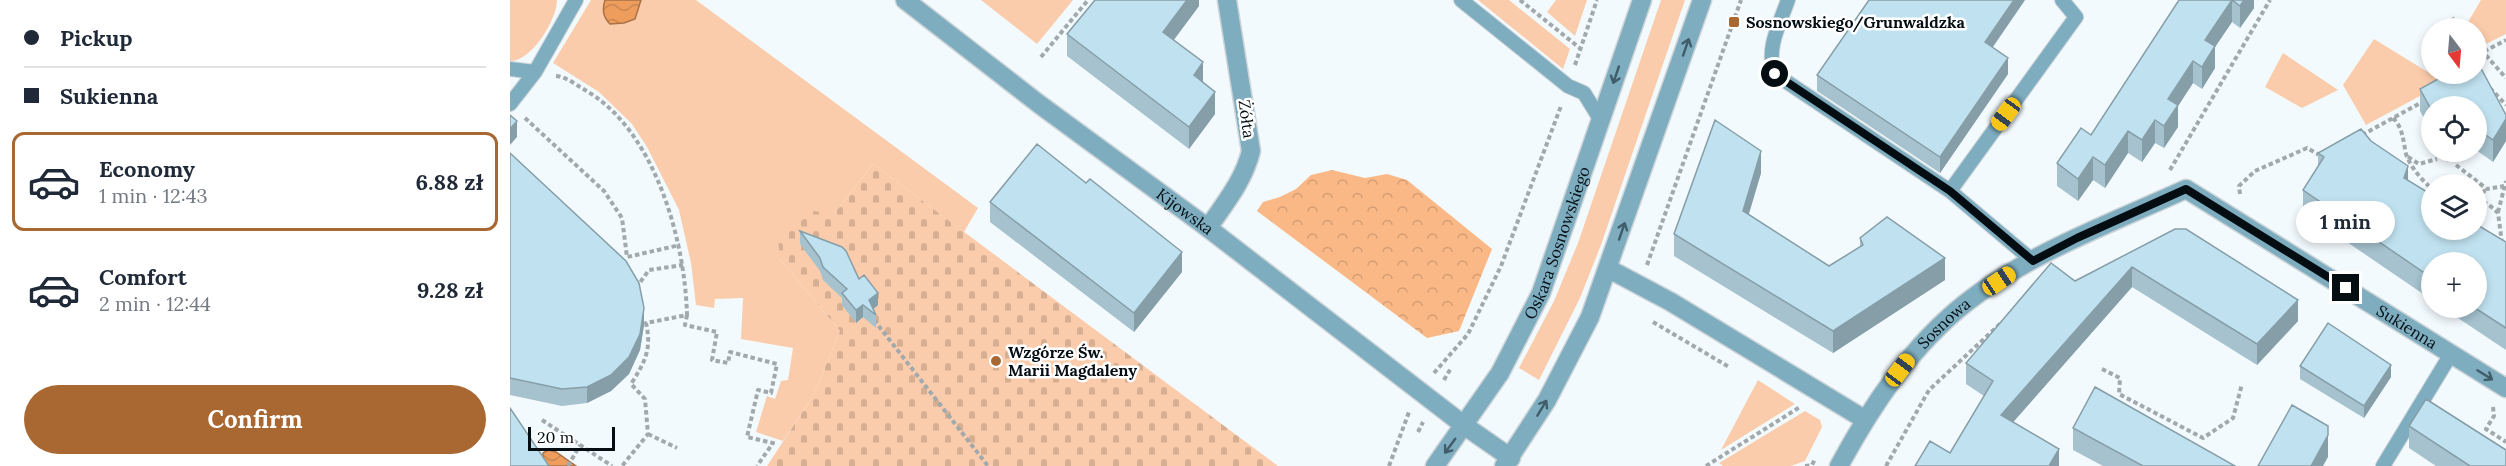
<!DOCTYPE html>
<meta charset="utf-8">
<style>
:root{--surface:#fff;--page:#f2f2f3;--text:#1f2937;--muted:#747a83;--line:#e0e1e3;--accent:#a96832}
body{margin:0;font-family:Lora,serif;background:var(--page);color:var(--text);height:100vh;display:flex;flex-direction:column;font-size:22px;white-space:nowrap}
*{box-sizing:border-box;margin:0}
p{font-size:20px;color:var(--muted)}
.icon{flex:none;width:33px;height:33px;fill:none;stroke:currentColor;stroke-width:2;stroke-linecap:round;stroke-linejoin:round}
.map{position:relative;flex:1;overflow:hidden}
.drawer{display:flex;flex-direction:column;background:var(--surface);width:510px}
.drawer>*{flex:none}
.guide{display:grid;align-content:center;height:132px;padding:0 24px;background:var(--surface)}
.needle{width:39px;rotate:164deg}
.tools{position:absolute;left:1911px;top:18px;display:grid;gap:12px}
.tools a{display:grid;place-items:center;width:66px;height:66px;border-radius:50%;background:var(--surface);box-shadow:0 3px 9px #0003;font-size:30px}
.scale{position:absolute;left:18px;bottom:15px;width:87px;box-sizing:border-box;padding-left:6px;border:3px solid #030d12;border-top:0;font-size:16px;line-height:21px;white-space:nowrap;color:#030d12;-webkit-text-stroke:4px #fff;paint-order:stroke}
.end{position:absolute;width:27px;height:27px;margin:-14px;border:8px solid #030d12;background:#fff;box-shadow:0 0 0 3px #fff}
.from{border-radius:50%}
.bubble{position:absolute;height:42px;border-radius:21px;background:var(--surface);box-shadow:0 3px 9px #0003;font-size:20px;font-weight:700;line-height:42px;text-align:center}
.car{position:absolute;width:18px;height:36px;margin:-18px -9px;border-radius:8px;box-shadow:0 0 4px 2px #0007;background:linear-gradient(#f5c518 24%,#345 0 40%,#f5c518 0 76%,#345 0 86%,#f5c518 0)}
.guide b{display:flex;align-items:center;gap:21px;height:57px;font-size:22px}
.guide b+b{border-top:2px solid var(--line)}
.guide i{width:15px;height:15px;background:var(--text)}
ul{padding:0;list-style:none}
li{display:flex;align-items:center;gap:18px;height:99px;margin:0 12px 9px;padding:0 12px;border:3px solid transparent;border-radius:12px}
li div{flex:1}
li b{display:block;font-size:22px}
li em{font-style:normal;font-weight:700}
li.active{border-color:var(--accent)}
li>.icon{width:54px;height:54px;stroke-width:1.5}
.action{display:flex;gap:12px;margin-top:auto;padding:12px 24px}
.action a{flex:1;height:69px;border-radius:36px;background:var(--accent);color:#fff;font-size:24px;font-weight:700;line-height:69px;text-align:center}
main{display:flex;flex:1;min-height:0}
.map>svg:first-child{display:block}
.green{fill:#fbccab}
.forest{fill:url(#forest-crowns)}
.cemetery{fill:url(#cemetery-stones)}
.water{fill:url(#water-waves);stroke:#a87246;stroke-width:1.5}
.lines{fill:none;stroke-linecap:round;stroke-linejoin:round}
.service-casing{stroke:#cdd4d7;stroke-width:16}
.minor-casing{stroke:#cdd4d7;stroke-width:21}
.tertiary-casing{stroke:#cdd4d7;stroke-width:21}
.path{stroke:#a1a9ad;stroke-width:4;stroke-dasharray:4.5 3;stroke-linecap:butt}
.service{stroke:#7eadc0;stroke-width:14}
.minor{stroke:#7eadc0;stroke-width:18}
.tertiary{stroke:#7eadc0;stroke-width:18}
.wall{fill:#a5c2ce}
.shaded-wall{fill:#869ea8}
.building{fill:#c0e2f0;stroke:#869ea8;stroke-width:1.5}
.oneway{stroke:#405d69}
.route{stroke:#030d12;stroke-width:8}
.poi-dot{fill:#a96832;stroke:#fff;stroke-width:2}
.labels{text-anchor:middle;dominant-baseline:central;stroke-width:5;stroke-linejoin:round;paint-order:stroke}
.poi-label{font-size:16px;font-weight:bold;fill:#030d12;stroke:#fff;text-anchor:start}
.street-label{font-size:16px;fill:#030d12;stroke:#fff}
</style>
<main>
<section class="drawer">
<div class="guide">
<b><i class="from"></i>Pickup</b>
<b><i></i>Sukienna</b>
</div>
<ul>
<li class="active"><svg class="icon" aria-label="car" viewBox="0 0 24 24"><path d="M5 17H2v-5l4-1 3-4h7l3 4 3 1v5h-3M9 17h6M6 11h13"/><circle cx="7" cy="17" r="2"/><circle cx="17" cy="17" r="2"/></svg><div><b>Economy</b><p>1 min · 12:43</p></div><em>6.88 zł</em></li>
<li><svg class="icon" aria-label="car" viewBox="0 0 24 24"><path d="M5 17H2v-5l4-1 3-4h7l3 4 3 1v5h-3M9 17h6M6 11h13"/><circle cx="7" cy="17" r="2"/><circle cx="17" cy="17" r="2"/></svg><div><b>Comfort</b><p>2 min · 12:44</p></div><em>9.28 zł</em></li>
</ul>
<div class="action"><a>Confirm</a></div>
</section>
<div class="map">
<svg width="1996" height="466" viewBox="0 0 1996 466">
<defs>
<pattern id="forest-crowns" width="20" height="18" patternUnits="userSpaceOnUse" patternTransform="scale(1.5)"><rect width="20" height="18" fill="#fab886"/><path d="M2 6a3 3 0 1 1 6 0M12 15a3 3 0 1 1 6 0" fill="none" stroke="#d59d73"/></pattern>
<pattern id="cemetery-stones" width="16" height="16" patternUnits="userSpaceOnUse" patternTransform="scale(1.5)"><rect width="16" height="16" fill="#fbccab"/><path d="M2 7V4a2 2 0 0 1 4 0v3zM10 15v-3a2 2 0 0 1 4 0v3z" fill="#d6ae92"/></pattern>
<pattern id="water-waves" width="16" height="10" patternUnits="userSpaceOnUse" patternTransform="scale(1.5)"><rect width="16" height="10" fill="#ef9d5c"/><path d="M0 5q4-4 8 0t8 0" fill="none" stroke="#cb864f"/></pattern>
</defs>
<rect width="100%" height="100%" fill="#f3fafd"/>
<path class="green" d="M0 0H47C47 20 21 62 0 61Z
M81 0H186L468 208 454 232 363 164 324 214 270 259 330 331 304 394 273 441 246 432 257 396 265 399 271 381 278 380 283 348 231 339 233 298 205 299 204 308 186 305 181 263 169 210 137 147 122 124 89 92 43 63Z
M471 0H563L527 44Z
M968 0H999L1060 49 1053 69Z
M1046 0H1077L1065 36 1037 12Z
M1151 0H1175L1091 245 1070 298 1029 380 1009 368 1044 301 1068 243Z
M1971 0H1996V34L1976 44 1967 33 1966 28H1963L1958 22Z
M1864 39 1921 74H1951L1856 125 1833 85Z
M1773 53 1828 90 1792 108 1755 87Z
M1248 380 1285 404 1211 450Z
M1295 411 1310 420 1312 427 1295 461 1281 466H1213L1209 463Z"/>
<path class="forest" d="M822 170 855 178 877 174 897 180 982 249 949 331 917 338 747 211 753 202 770 197 786 189 801 175Z"/>
<path class="cemetery" d="M363 164 768 466H257L304 394 330 331 270 259 268 239 304 211 324 214Z"/>
<path class="water" d="M95 0H131L125 19 114 23 100 24C93 17 92 10 95 0Z
M38 450 46 452 66 466H38L33 461V453Z"/>
<g class="lines">
<g class="service-casing">
<path id="service" d="M951 0 1058 86 1074 93 1090 119
M1278 0C1270 23 1255 50 1265 74L1440 191 1523 261
M0 69 25 72 66 0
M0 104 25 72
M1440 191 1566 17 1552 0
M1873 466 1941 354"/>
</g>
<g class="minor-casing">
<g id="minor">
<path id="s1" d="M395 0 529 104 698 228 955 426"/>
<path d="M698 228C715 203 734 180 741 151L717 0"/>
<path d="M1099 269 1161 302 1354 419"/>
<path id="s2" d="M1329 466C1362 405 1402 345 1457 302 1521 252 1602 223 1676 189L1996 388"/>
</g>
</g>
<g class="tertiary-casing">
<g id="tertiary">
<path d="M955 426 1001 458"/>
<path id="s3" d="M925 466 990 373 1031 293 1132 0"/>
<path d="M994 466 1037 400 1080 317 1192 0"/>
</g>
</g>
<path class="path" d="M1010 0 1071 49
M1942 18 1952 28
M1966 44 1996 78
M531 57 578 0
M1065 65 1087 0
M1966 72 1973 52 1996 40
M46 76C57 77 66 85 75 90 145 130 175 240 177 315L136 323C142 349 135 362 121 384L135 399 138 434 112 466
M1980 88 1996 105
M15 118 94 191 112 218 117 257 170 245
M1883 118C1893 128 1893 140 1896 154 1901 168 1911 179 1922 189
M1852 135 1914 101
M1898 157 1909 164 1927 159
M1946 165 1977 189 1994 186
M1660 170 1760 0
M1730 194 1729 186 1745 171 1797 148 1811 156
M1966 198 1977 189
M1966 199 1978 204 1988 213 1992 243
M1988 212 1996 181
M1137 265 1231 0
M126 288 139 270 173 265
M177 315 175 325 207 332 202 360 218 363 220 352 267 364 261 393 248 390 237 437 263 443 247 466
M364 320 478 466
M1143 322 1219 367
M1592 369 1610 378 1609 394 1693 438 1723 418 1732 384
M924 373 958 334 991 266 1051 106
M934 380 941 368
M1983 407 1984 416 1976 429 1996 442
M32 420 102 466
M908 432 913 422
M138 434 167 448
M58 466 70 445
M879 466 899 412
M1196 466 1290 407
M1295 466 1302 465 1305 459
M1376 466 1419 390 1491 323"/>
<use href="#service" class="service"/>
<use href="#minor" class="minor"/>
<use href="#tertiary" class="tertiary"/>
</g>
<path class="wall" d="M689 0V6L664 40 693 82 705 114 679 149 557 56V34Z
M1515 0 1483 47 1498 74 1430 173 1307 91V75Z
M1669 0H1744V8L1730 28 1722 22 1705 47V68L1692 89 1683 83 1668 106V127L1654 148 1645 143 1632 162 1618 153 1595 188 1583 180 1568 201 1547 186V163L1581 135Z
M1910 89 1996 115V141L1983 162 1966 150V106H1922V133L1910 111Z
M1861 141 1898 181 1996 242V350L1933 308H1966L1922 262V300L1793 212V190L1808 166V153Z
M1932 152H1956L1937 162Z
M0 153 134 325 130 350 119 374 101 391 77 403 52 406 0 395Z
M1251 173 1239 214 1319 266 1350 247V238L1435 280 1323 353 1164 256V234Z
M576 183 672 272 624 332 480 222V202Z
M1665 229 1788 321 1747 365 1622 287 1503 422 1549 466 1440 453 1474 396 1456 384V363L1565 281Z
M290 231 349 279 368 305 363 309 366 315V328L353 317 346 323 332 305V298L313 280 310 271 290 244Z
M1790 366 1881 377 1854 418 1790 379Z
M1899 426 1996 466H1926L1899 448Z
M1563 428 1725 466H1593L1563 450Z"/>
<path class="shaded-wall" d="M677 0H689V6L653 54V32Z
M1504 0H1515L1475 58V42Z
M1722 0V22L1705 47V68L1692 89V67L1695 40Z
M1734 0H1744V8L1730 28V6Z
M1498 58V74L1430 173V157Z
M1683 61V83L1668 106V127L1654 148V126L1658 99Z
M693 62V84L684 75Z
M705 92V114L679 149V127Z
M1996 119V141L1983 162V140Z
M1645 120V143L1632 162V140Z
M7 121V137L0 145V129Z
M1618 131V153L1595 188V165Z
M1251 151V173L1233 233V211Z
M1937 152H1956L1937 162Z
M1583 157V180L1568 201V179Z
M1898 166V188L1894 178Z
M672 252V272L624 332V313Z
M1435 258V280L1323 353V331Z
M1622 267V287L1491 436V415Z
M368 293V305L361 311 359 300Z
M1788 300V321L1747 365V344Z
M353 305V317L346 323V310Z
M134 308V325L130 350 119 374 101 391 77 403V387Z
M1881 365V377L1854 418V406Z
M1818 435V457L1813 466H1801Z
M1549 449V466H1539Z"/>
<path class="building" d="M585 0H677L653 32 693 62 684 75 705 92 679 127 557 34Z
M1359 0H1504L1475 42 1498 58 1430 157 1307 75Z
M1669 0H1734L1730 6 1722 0 1695 40 1705 46 1692 67 1683 61 1658 99 1668 105 1654 126 1645 120 1632 140 1618 131 1595 165 1583 157 1568 179 1547 163 1571 128 1581 135Z
M1966 59 1996 115V119L1983 140 1966 128V106H1922V111L1910 89 1937 74H1966Z
M0 115 7 121 0 129Z
M1205 120 1251 151 1233 211 1319 266 1353 245 1350 238 1377 217 1435 258 1323 331 1164 234Z
M1851 129 1861 141 1898 166 1894 178 1922 195V230H1966V224L1996 242V328L1965 308H1966V262H1922V278L1793 190 1814 157 1808 153Z
M527 144 576 183 580 179 672 252 624 313 480 202Z
M0 153 116 261 129 283 134 308 130 334 119 357 101 375 77 387 52 389 0 378Z
M1665 229H1676L1788 300 1747 344 1622 267 1491 415 1549 449 1539 466H1405L1420 441 1440 453 1483 381 1456 363 1541 263 1565 281Z
M290 231 332 247 336 251 349 279 354 275 368 293 359 300 366 315 353 305 346 310 332 293 337 289 313 267 310 258Z
M1818 323 1881 365 1854 406 1790 366Z
M1585 387 1725 466H1633L1563 428Z
M1916 399 1996 450V466H1960L1899 426Z
M1782 405 1818 426V435L1801 466H1748Z
M0 408 39 466H0Z"/>
<defs><path id="oneway-shaft" d="M-6 0H5M1.5-3L5.5 0L1.5 3" fill="none" stroke-width="1.6" stroke-linecap="round" stroke-linejoin="round" transform="scale(1.5)"/></defs>
<g class="oneway">
<use href="#oneway-shaft" transform="translate(1176 47) rotate(-71)"/>
<use href="#oneway-shaft" transform="translate(1106 75) rotate(109)"/>
<use href="#oneway-shaft" transform="translate(1112 231) rotate(-71)"/>
<use href="#oneway-shaft" transform="translate(1975 375) rotate(32)"/>
<use href="#oneway-shaft" transform="translate(1032 408) rotate(-59)"/>
<use href="#oneway-shaft" transform="translate(940 446) rotate(126)"/>
</g>
<g class="lines">
<path class="route" d="M1265 74 1440 191 1523 261 1567 238 1676 189 1836 288"/>
</g>
<g class="poi-dot">
<rect x="1218" y="16" width="12" height="12" rx="3"/>
<circle cx="486" cy="361" r="6"/>
</g>
<g class="labels">
<g class="poi-label">
<text x="1236" y="22">Sosnowskiego/Grunwaldzka</text>
<text x="498" y="352">Wzgórze Św.<tspan x="498" dy="18">Marii Magdaleny</tspan></text>
</g>
<g class="street-label">
<text transform="translate(737 119) rotate(82)">Żółta</text>
<text stroke="none"><textPath href="#s1" startOffset="351">Kijowska</textPath></text>
<text stroke="none"><textPath href="#s3" startOffset="256">Oskara Sosnowskiego</textPath></text>
<text stroke="none"><textPath href="#s2" startOffset="178">Sosnowa</textPath></text>
<text stroke="none"><textPath href="#s2" startOffset="717">Sukienna</textPath></text>
</g>
</g>
</svg>
<div class="tools">
<a><svg class="needle" viewBox="-14 -14 28 28"><path d="M0-13l5 13h-10z" fill="#e53935"/><path d="M0 13l5-13h-10z" fill="#747a83"/></svg></a>
<a><svg class="icon" aria-label="locate" viewBox="0 0 24 24"><circle cx="12" cy="12" r="6"/><path d="M12 2v4M12 18v4M2 12h4M18 12h4"/></svg></a>
<a><svg class="icon" aria-label="layers" viewBox="0 0 24 24"><path d="M12 4l9 5-9 5-9-5zM3 14l9 5 9-5"/></svg></a>
<a>+</a>
</div>
<div class="scale">20 m</div>
<i class="end from" style="left:1265px;top:74px"></i>
<i class="end" style="left:1836px;top:288px"></i>
<div class="bubble" style="left:1786px;top:201px;width:99px">1 min</div>
<i class="car" style="left:1496px;top:114px;rotate:216deg"></i>
<i class="car" style="left:1489px;top:281px;rotate:56deg"></i>
<i class="car" style="left:1390px;top:370px;rotate:37deg"></i>
</div>
</main>
